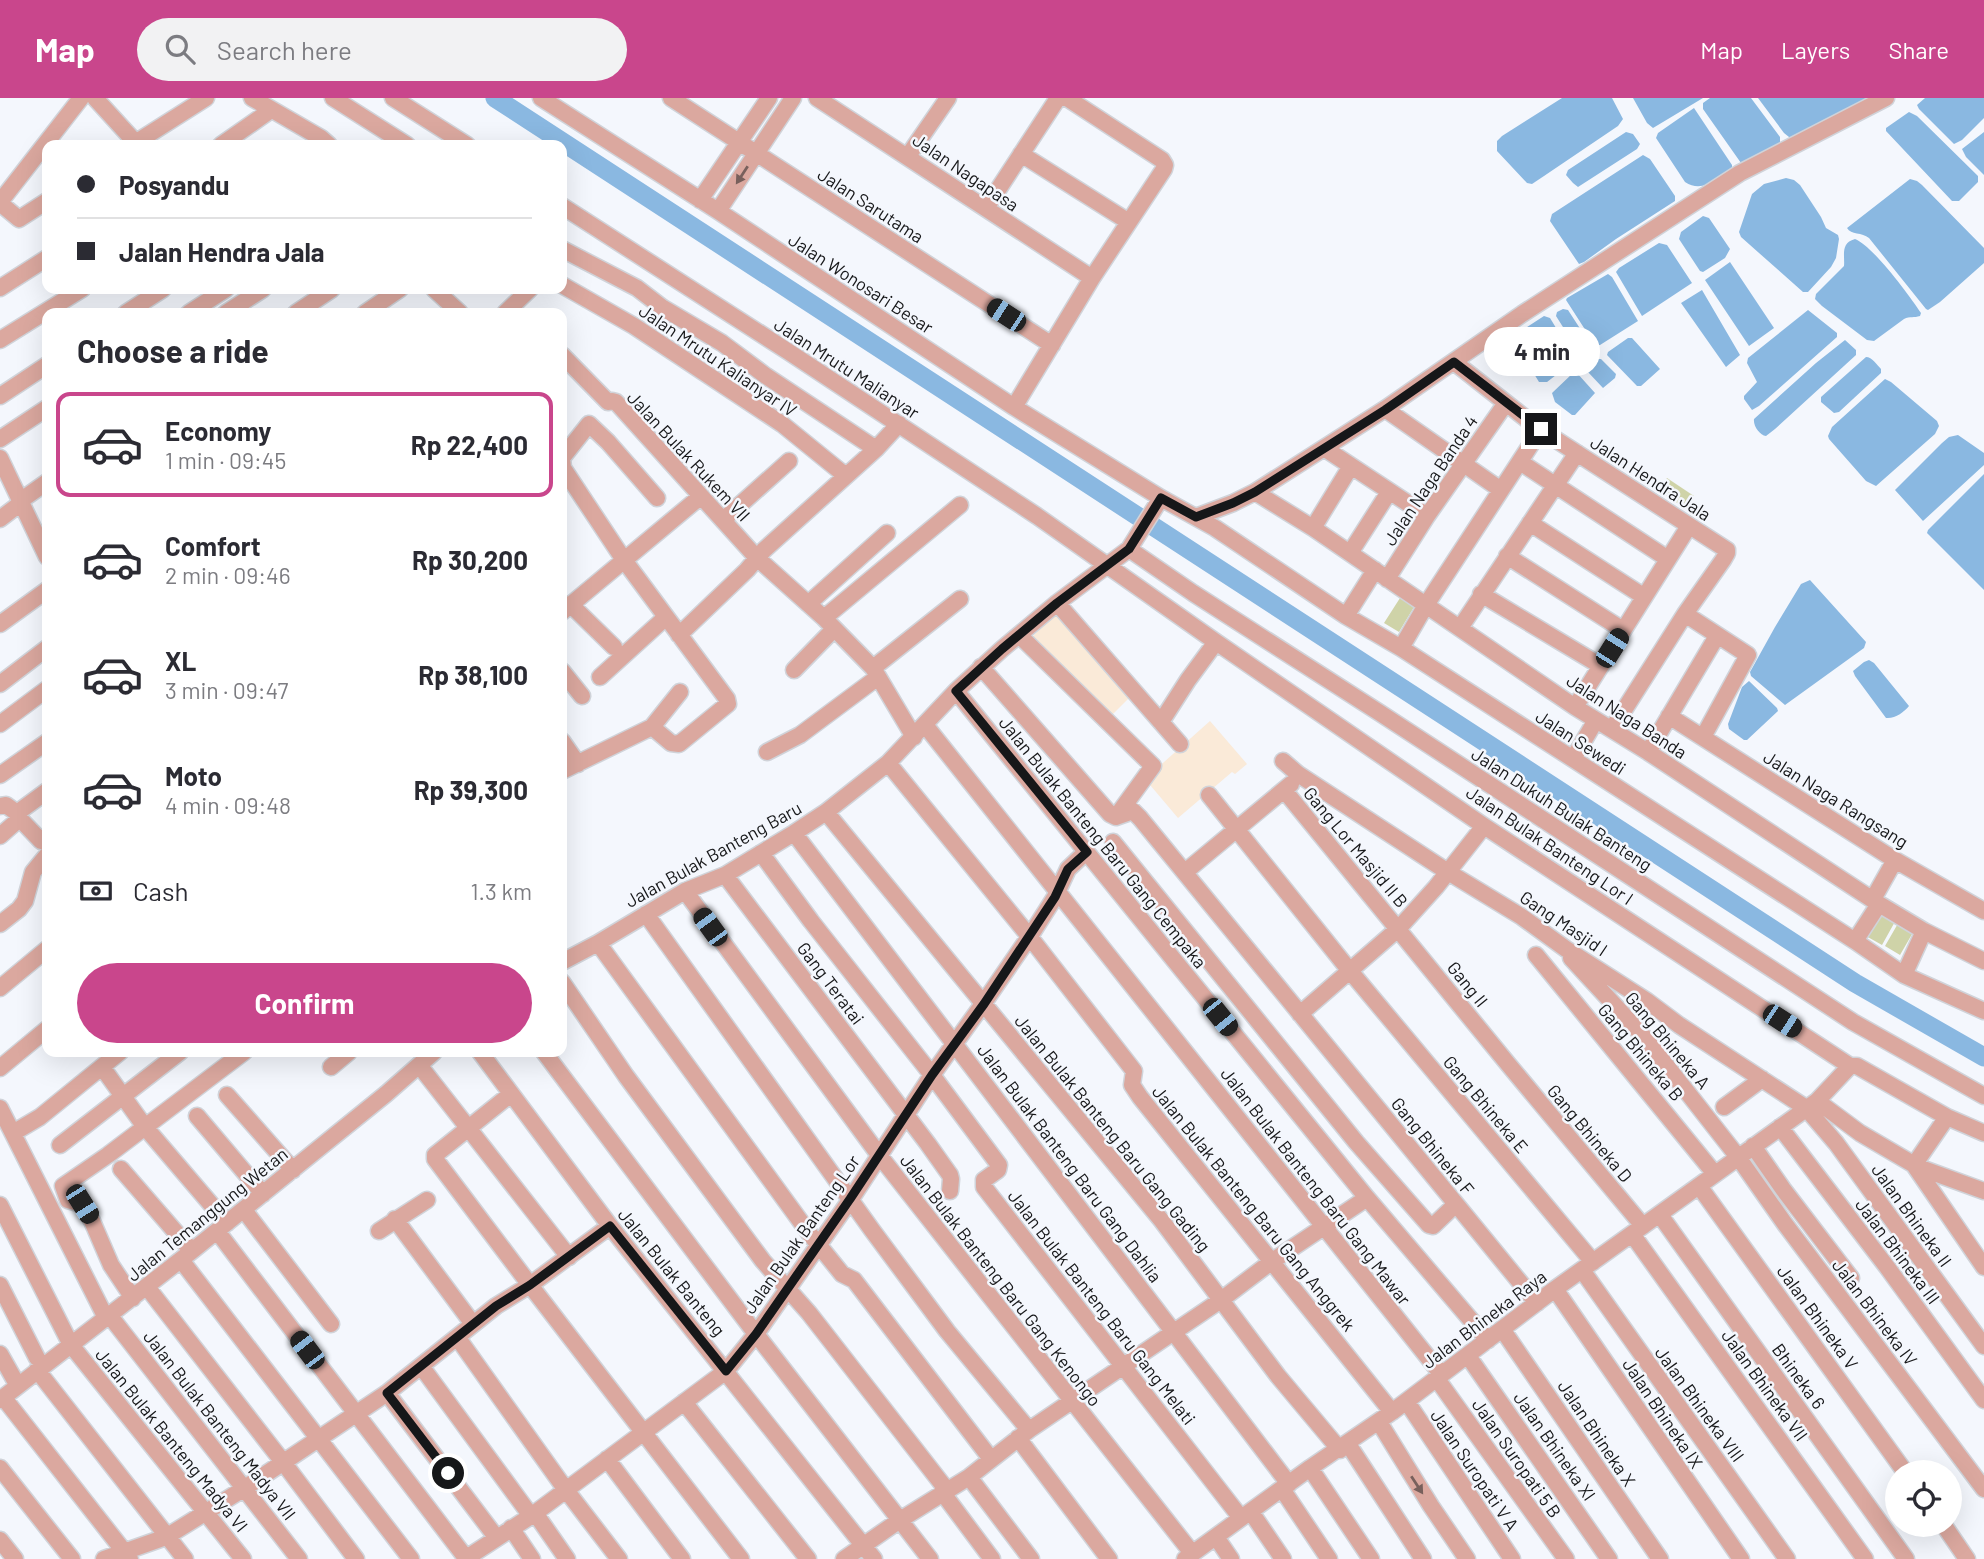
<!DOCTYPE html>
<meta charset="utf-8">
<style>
:root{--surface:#fff;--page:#f2f2f3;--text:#2b2b33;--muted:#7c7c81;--line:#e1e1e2;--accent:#c9468c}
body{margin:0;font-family:Barlow,sans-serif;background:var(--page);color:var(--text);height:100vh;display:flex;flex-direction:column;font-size:26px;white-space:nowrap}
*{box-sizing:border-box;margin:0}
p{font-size:23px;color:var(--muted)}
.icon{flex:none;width:38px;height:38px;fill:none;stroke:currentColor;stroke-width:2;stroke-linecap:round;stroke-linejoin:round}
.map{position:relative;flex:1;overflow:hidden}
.details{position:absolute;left:42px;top:210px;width:525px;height:749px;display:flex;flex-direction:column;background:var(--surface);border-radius:14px;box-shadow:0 7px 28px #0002}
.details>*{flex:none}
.banner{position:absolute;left:42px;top:42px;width:525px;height:154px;border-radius:14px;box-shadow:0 7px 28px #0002;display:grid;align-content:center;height:154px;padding:0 35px;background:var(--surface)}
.controls{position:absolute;left:1885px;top:1362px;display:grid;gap:14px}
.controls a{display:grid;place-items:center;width:77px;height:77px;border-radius:50%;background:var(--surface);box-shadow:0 7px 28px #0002;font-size:35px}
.end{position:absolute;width:32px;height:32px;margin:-16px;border:9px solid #161719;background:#fff;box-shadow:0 0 0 4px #fff}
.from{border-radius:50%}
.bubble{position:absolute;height:49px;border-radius:24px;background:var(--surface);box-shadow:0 7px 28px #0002;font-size:23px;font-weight:700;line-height:49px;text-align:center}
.car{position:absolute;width:21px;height:42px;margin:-21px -10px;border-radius:9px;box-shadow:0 0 5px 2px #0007;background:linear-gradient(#222 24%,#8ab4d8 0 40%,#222 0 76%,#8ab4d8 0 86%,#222 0)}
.banner b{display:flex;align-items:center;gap:24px;height:66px;font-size:26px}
.banner b+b{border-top:2px solid var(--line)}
.banner i{width:18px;height:18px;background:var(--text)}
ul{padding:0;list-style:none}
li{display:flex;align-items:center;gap:21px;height:105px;margin:0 14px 10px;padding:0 21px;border:4px solid transparent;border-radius:14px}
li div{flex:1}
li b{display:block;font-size:26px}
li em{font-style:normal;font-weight:700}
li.active{border-color:var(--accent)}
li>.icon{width:63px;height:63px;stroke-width:1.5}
h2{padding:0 35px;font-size:32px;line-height:84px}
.pay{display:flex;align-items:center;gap:18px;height:77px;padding:0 35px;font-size:26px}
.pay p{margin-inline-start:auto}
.primary-button{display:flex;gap:14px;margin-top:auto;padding:14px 35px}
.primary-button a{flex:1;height:80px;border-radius:42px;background:var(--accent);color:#fff;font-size:28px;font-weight:700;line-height:80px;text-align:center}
header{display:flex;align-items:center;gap:42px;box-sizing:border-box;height:98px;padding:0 35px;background:var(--accent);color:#fff}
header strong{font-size:33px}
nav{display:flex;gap:38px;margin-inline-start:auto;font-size:24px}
.search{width:490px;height:63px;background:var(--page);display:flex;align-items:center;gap:18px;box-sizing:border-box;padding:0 24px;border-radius:38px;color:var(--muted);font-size:26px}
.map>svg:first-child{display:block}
.commercial{fill:#faead8}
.green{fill:#cfd3a8}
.water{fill:#8ab8e1}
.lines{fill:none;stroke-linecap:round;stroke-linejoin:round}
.river{stroke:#8ab8e1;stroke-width:19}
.minor-casing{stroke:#d0d3d9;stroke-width:19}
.minor{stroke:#dba89f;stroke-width:16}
.oneway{fill:#78605c}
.route{stroke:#161719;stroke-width:9}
.labels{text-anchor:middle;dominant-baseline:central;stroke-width:5;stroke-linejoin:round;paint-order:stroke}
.street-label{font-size:18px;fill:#161719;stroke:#f4f7fd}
</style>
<header>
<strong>Map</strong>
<div class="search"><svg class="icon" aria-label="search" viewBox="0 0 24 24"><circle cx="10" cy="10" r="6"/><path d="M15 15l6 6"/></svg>Search here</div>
<nav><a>Map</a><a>Layers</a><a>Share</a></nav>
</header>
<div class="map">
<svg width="1984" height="1461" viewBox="0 0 1984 1461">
<rect width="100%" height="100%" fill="#f4f7fd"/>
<path class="commercial" d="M1060 511 1135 594 1107 622 1027 544Z
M1210 623 1247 666 1235 676 1232 674 1178 720 1145 681Z"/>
<path class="green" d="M1667 380 1694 398 1685 410 1659 393Z
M1400 500 1414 509 1399 534 1384 525Z
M1881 811 1897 820 1882 847 1866 838Z
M1900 822 1915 831 1900 857 1885 848Z"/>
<path class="water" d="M1562 0H1612L1623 21 1618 28 1544 78 1532 86 1527 85 1497 53V43L1502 38Z
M1633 0H1703L1653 30 1647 25Z
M1710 0H1751L1780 39V46L1741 65 1703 11V5Z
M1758 0H1872L1792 39H1789L1784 35Z
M1925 0H1984V20L1962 42 1954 46 1919 11 1917 7Z
M1694 10 1732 67V70C1717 80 1703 96 1685 84L1656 40 1658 35Z
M1909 14 1917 18 1978 78V84L1959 103H1952L1886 33V30Z
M1626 34 1633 36 1640 46 1637 51 1578 89 1573 85 1566 77 1568 72Z
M1984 34V77L1966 59 1962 51Z
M1643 57 1650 61 1675 98V103L1616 141 1584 164 1579 166 1550 123 1552 116Z
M1786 80 1794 82 1800 87 1821 119 1826 130 1838 137 1839 141 1836 160 1831 169 1808 194H1803L1741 139 1739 134 1752 96 1764 86Z
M1910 81 1917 83 1922 87 1984 150V165L1940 204 1928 212 1926 211 1869 140C1862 134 1851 137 1847 130Z
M1703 118 1709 120 1730 151 1725 160 1703 174 1700 173 1679 141 1681 134Z
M1855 141C1873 148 1909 197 1921 215L1920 218C1914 220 1910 218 1904 221L1874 243 1867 242 1822 208 1815 201 1816 196 1844 168C1845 158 1840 145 1855 141Z
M1659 145 1667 147 1692 185 1642 218 1616 174 1619 170Z
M1730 164 1774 230 1749 248 1705 182Z
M1608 176 1612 179 1638 223 1600 247H1595L1566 202 1567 200Z
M1702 192 1740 257 1726 269 1681 205Z
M1563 211 1568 212 1592 249 1584 256H1580L1556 218 1557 214Z
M1808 212 1837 235V239L1759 308 1752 312 1744 301V298L1757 284 1747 265 1748 260Z
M1544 218 1550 220 1575 261 1573 264 1547 284H1539L1512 240 1513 238Z
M1628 240H1632L1660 271 1641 288H1637L1607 257 1608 254Z
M1845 242 1856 252V257L1775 331 1766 338C1760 337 1753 328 1754 321L1816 265Z
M1866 259C1872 259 1877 267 1881 271V275L1839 314 1834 315 1821 304V299Z
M1598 261H1601L1616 276 1615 280 1603 290 1587 273 1588 269Z
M1573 275H1577L1595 295 1575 317H1572L1555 304 1552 295Z
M1885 281 1891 284 1937 323 1939 328 1935 336 1876 388 1866 383 1829 341 1828 338 1832 329Z
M1958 337 1984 355V367L1923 423 1895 392 1942 345 1949 339Z
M1984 376V492L1927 435 1928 432Z
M1810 482 1866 544 1864 550 1785 607 1751 578 1750 574 1775 529 1801 486Z
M1869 562 1874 565 1909 608C1904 614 1895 621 1886 620L1855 578 1853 573 1864 564Z
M1749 583 1777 610 1778 613 1747 642H1744L1729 631 1728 626 1742 589Z"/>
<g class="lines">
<path class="river" d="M495 0 1855 885 1984 959"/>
<g class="minor-casing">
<path id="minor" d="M95 0 136 45
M252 0 321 40 329 47
M333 0 407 47
M393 0 467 47
M541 0 718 113 1014 309 1161 400 1215 430 1346 518 1401 550 1855 843 1904 877 1984 913
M671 0 1052 247
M817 0 1092 180
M132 47 206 0
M221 47 271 12
M1021 56 1129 124
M908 58 948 0
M700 102 769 0
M0 104 81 0
M0 105 19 121 47 103
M562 108 789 254 1037 418 1216 544 1484 728 1850 968H1857L1947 1019 1984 1035
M986 110 1058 0
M718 113 793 0
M562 151 637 190 663 210 722 245 766 278 876 351
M562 187 634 228 782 326 846 378
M0 190 47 160
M434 191 460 215
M126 215 163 191
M189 215 226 191
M226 215 263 191
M296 215 332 191
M365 215 400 191
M505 215 530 191
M0 242 82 191
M562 257 608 304 612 303 616 304 757 460 824 520 873 570 914 639
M1454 264 1538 330 1727 452V455L1723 462 1685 516 1612 631
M0 298 47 267
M1014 309 1092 180 1164 71 1165 67 1162 62 1067 0
M1385 311 1501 392
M0 341 47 310
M1324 350 1427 418
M0 360 47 459
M562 360 563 370 624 462 727 601 728 606 679 646 671 645 652 629 562 673
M562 360 589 326 608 344 657 400
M1520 364 1668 461
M1255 394 1313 430 1575 609 1648 654 1879 806 1924 833 1984 863
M20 403 47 384
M1196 419 1233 405 1255 394 1385 311 1522 216 1740 75 1886 0
M0 421 21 405
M723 422 789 363
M1530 425 1643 498
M1313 430 1351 368
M1129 451 1193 495 1380 615 1853 924 1984 998
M1350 455 1389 394
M1507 458 1623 532
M1387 481 1427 418 1506 305
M1481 496 1601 568
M1057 505 1180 646
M570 506 614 549
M808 506 887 435
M562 514 700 399
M1685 516 1748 557 1703 639
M1346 518 1375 472
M824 520 960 407
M0 526 47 492
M1460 530 1577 355
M679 537 747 472 764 452 876 351 899 326
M1019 537 1153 668 1116 719
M1401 550 1426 507 1541 331
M981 569 1110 716 1116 719 1133 713 1140 720 1537 1205
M873 570 960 501
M794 572 834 531
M562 573 582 598
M600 579 666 519
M0 586 47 550
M956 593 1367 1100 1488 1242
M1575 609 1689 428
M1669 618 1895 762 1984 813
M1161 624 1188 582 1216 544
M0 626 47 591
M925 627 1442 1277
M652 629 680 594
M562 643 578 666
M767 654 800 637 878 579
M1648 654 1717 538
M1573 661 1596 622
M1283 663 1298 676 1448 774 1522 819 1566 851 1647 903 1679 927 1806 1010 1836 1045 1984 1248
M888 665 1029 838 1134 973 1132 987 1140 999 1392 1314
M0 677 47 644
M1284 692 1508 966 1643 1128
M1209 697 1350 873 1593 1164
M0 708 6 707 17 715 47 693
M826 714 1162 1123 1278 1278 1340 1352
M794 735 1289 1386
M0 738 17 723 21 722 41 743 47 738
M1113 744 1356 1044 1429 1127 1433 1128 1456 1106
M761 755 811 823 932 977 999 1067 998 1072 984 1082V1089L1241 1420
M1185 774 1291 686
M725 777 928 1046 950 1077 951 1081 950 1093
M685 793 879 1057 1192 1455
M1873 801 1895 762
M646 816 872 1132 947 1233 1029 1332
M0 826 19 811 25 803 33 774 47 757
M1855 843 1879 806
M598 845 809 1135 842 1176 854 1182 991 1361
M1536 857 1715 1076
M1571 860 1644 939 1738 1059 1785 1126 1984 1391
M562 864 598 845 685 793 725 777 794 735 826 714 888 665 956 593 1002 551 1057 505 1129 451 1161 400
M1904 877 1924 833
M562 884 626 978 763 1163 809 1215 946 1391
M0 890 47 851
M1300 916 1399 830 1436 789 1484 728
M480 954 610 1128 874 1461
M544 954 756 1236 930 1461
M419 967 569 1159
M102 969 145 1029 227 1125
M331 969 349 954
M0 970 47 931
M511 996 435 1057V1061L530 1187 741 1461
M227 997 293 1072
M1817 1003 1860 1035 1918 1069 1984 1093
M1724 1009 1762 981
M0 1010 106 1220
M197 1018 263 1096
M1947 1019 1914 1067 1984 1169
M1780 1029 1887 1169 1984 1302
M13 1035 40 1019 120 954
M60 1047 180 954
M1753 1048 1783 1091 1851 1180
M121 1071 192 1153
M1699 1088 1905 1374
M0 1107 71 1247 243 1461
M244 1112 331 1226
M1660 1117 1906 1461
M395 1121 473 1226
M217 1133 466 1460
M379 1133 427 1102
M1632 1136 1865 1461
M181 1162 411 1461
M1582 1172 1787 1461
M0 1187 37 1260
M147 1189 283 1364 356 1461
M1555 1191 1741 1461
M133 1200 111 1167 92 1123 82 1106 68 1102 63 1088 108 1057 244 954
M110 1218 299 1461
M1502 1231 1660 1461
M457 1239 566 1392 619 1461
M0 1256 18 1288
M1468 1258 1609 1461
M421 1268 531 1418
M37 1272 185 1461
M1437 1281 1566 1461
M387 1295 496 1439
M3 1299 130 1461
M0 1302 192 1153 386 996 434 954
M684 1304 808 1461
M1407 1304 1512 1461
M1379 1324 1431 1408 1467 1461
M1018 1340 1109 1461
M1348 1346 1423 1461
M607 1361 682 1461
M0 1370 72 1461
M1310 1370 1371 1461
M969 1379 1031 1461
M1282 1391 1329 1461
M942 1394 992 1461
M1251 1414 1283 1461
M535 1415 567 1461
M1943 1426 1967 1461
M511 1430 532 1461
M1216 1439 1231 1461
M0 1442 15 1461
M104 1461 166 1439 245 1390 387 1295 496 1208 530 1187 610 1128
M465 1461 531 1418 726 1273 756 1236 851 1101 932 977 983 906 1034 832 1055 799 1068 771 1087 753
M844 1461 900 1422 969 1379 1029 1332 1221 1202 1271 1164 1367 1100
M1185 1461 1310 1370 1392 1314 1555 1191 1817 1003 1850 968"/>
</g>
<use href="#minor" class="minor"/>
</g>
<defs><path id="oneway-solid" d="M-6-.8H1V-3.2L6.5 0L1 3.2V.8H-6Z" transform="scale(1.75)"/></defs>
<g class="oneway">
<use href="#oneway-solid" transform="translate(742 77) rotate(123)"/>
<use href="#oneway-solid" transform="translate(1417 1387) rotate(57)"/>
</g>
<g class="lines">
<path class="route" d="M448 1375 387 1295 496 1208 530 1187 610 1128 726 1273 756 1236 850 1101 932 977 984 906 1055 799 1068 771 1087 754 956 593 1002 551 1057 505 1129 451 1161 400 1196 419 1233 405 1255 394 1385 312 1454 264 1541 331"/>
</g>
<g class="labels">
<g class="street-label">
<text transform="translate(966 74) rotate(34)">Jalan Nagapasa</text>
<text transform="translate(871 107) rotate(33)">Jalan Sarutama</text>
<text transform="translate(861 185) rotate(33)">Jalan Wonosari Besar</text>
<text transform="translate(718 262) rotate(34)">Jalan Mrutu Kalianyar IV</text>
<text transform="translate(847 270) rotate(33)">Jalan Mrutu Malianyar</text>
<text transform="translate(689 358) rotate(47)">Jalan Bulak Rukem VII</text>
<text transform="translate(1651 380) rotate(33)">Jalan Hendra Jala</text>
<text transform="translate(1430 382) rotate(-56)">Jalan Naga Banda 4</text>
<text transform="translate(1627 618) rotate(33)">Jalan Naga Banda</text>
<text transform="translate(1581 644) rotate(33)">Jalan Sewedi</text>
<text transform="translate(1836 701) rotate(32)">Jalan Naga Rangsang</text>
<text transform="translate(1562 711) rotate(33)">Jalan Dukuh Bulak Banteng</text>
<text transform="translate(1103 744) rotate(51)">Jalan Bulak Banteng Baru Gang Cempaka</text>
<text transform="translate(1550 747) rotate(34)">Jalan Bulak Banteng Lor I</text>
<text transform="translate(1356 749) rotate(50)">Gang Lor Masjid II B</text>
<text transform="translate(713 756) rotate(-29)">Jalan Bulak Banteng Baru</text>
<text transform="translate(1564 825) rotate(34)">Gang Masjid I</text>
<text transform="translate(831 885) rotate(53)">Gang Teratai</text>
<text transform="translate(1468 886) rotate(51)">Gang II</text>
<text transform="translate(1668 942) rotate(50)">Gang Bhineka A</text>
<text transform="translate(1641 954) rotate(50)">Gang Bhineka B</text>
<text transform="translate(1486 1006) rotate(50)">Gang Bhineka E</text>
<text transform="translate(1113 1035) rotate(51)">Jalan Bulak Banteng Baru Gang Gading</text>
<text transform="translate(1590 1035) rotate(50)">Gang Bhineka D</text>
<text transform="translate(1433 1048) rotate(51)">Gang Bhineka F</text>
<text transform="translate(1070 1065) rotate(53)">Jalan Bulak Banteng Baru Gang Dahlia</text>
<text transform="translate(1316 1088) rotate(52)">Jalan Bulak Banteng Baru Gang Mawar</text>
<text transform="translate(1254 1110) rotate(51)">Jalan Bulak Banteng Baru Gang Anggrek</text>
<text transform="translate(207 1116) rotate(-39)">Jalan Temanggung Wetan</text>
<text transform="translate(1912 1117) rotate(54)">Jalan Bhineka II</text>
<text transform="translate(801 1136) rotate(-55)">Jalan Bulak Banteng Lor</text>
<text transform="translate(1898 1153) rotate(53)">Jalan Bhineka III</text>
<text transform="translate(672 1174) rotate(51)">Jalan Bulak Banteng</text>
<text transform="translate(1001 1182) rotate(52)">Jalan Bulak Banteng Baru Gang Kenongo</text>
<text transform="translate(1102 1209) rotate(52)">Jalan Bulak Banteng Baru Gang Melati</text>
<text transform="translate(1875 1214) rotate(53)">Jalan Bhineka IV</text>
<text transform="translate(1818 1219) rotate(54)">Jalan Bhineka V</text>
<text transform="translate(1484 1221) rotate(-37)">Jalan Bhineka Raya</text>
<text transform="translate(1799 1278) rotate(54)">Bhineka 6</text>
<text transform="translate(1765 1287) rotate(54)">Jalan Bhineka VII</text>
<text transform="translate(1700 1306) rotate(54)">Jalan Bhineka VIII</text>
<text transform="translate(1663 1315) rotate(56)">Jalan Bhineka IX</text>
<text transform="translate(220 1327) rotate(52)">Jalan Bulak Banteng Madya VII</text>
<text transform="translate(1597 1335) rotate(56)">Jalan Bhineka X</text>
<text transform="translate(172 1342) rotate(51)">Jalan Bulak Banteng Madya VI</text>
<text transform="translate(1555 1348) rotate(55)">Jalan Bhineka XI</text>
<text transform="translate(1517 1360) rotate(55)">Jalan Suropati 5 B</text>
<text transform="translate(1475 1372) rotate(56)">Jalan Suropati V A</text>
</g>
</g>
</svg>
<div class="controls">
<a><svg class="icon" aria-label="locate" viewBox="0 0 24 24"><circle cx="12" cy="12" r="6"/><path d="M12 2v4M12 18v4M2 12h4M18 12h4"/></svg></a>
</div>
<i class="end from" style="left:448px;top:1375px"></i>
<i class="end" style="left:1541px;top:331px"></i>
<div class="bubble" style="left:1484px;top:229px;width:116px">4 min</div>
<i class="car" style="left:1006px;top:217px;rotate:303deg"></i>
<i class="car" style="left:1612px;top:550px;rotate:32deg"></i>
<i class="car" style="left:710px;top:829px;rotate:324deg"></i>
<i class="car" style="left:1220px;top:919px;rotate:141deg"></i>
<i class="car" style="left:1782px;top:923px;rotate:123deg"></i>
<i class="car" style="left:82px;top:1106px;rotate:148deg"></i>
<i class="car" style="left:307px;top:1252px;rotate:323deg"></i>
<div class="banner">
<b><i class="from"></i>Posyandu</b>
<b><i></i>Jalan Hendra Jala</b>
</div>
<section class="details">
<h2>Choose a ride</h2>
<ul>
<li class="active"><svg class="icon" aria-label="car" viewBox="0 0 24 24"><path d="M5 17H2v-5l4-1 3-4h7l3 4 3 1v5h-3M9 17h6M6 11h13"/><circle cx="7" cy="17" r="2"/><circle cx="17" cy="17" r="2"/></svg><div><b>Economy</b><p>1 min · 09:45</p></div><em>Rp 22,400</em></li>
<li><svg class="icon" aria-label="car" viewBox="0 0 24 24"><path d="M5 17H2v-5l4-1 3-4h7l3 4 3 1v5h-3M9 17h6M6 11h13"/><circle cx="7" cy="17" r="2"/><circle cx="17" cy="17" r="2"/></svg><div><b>Comfort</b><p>2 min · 09:46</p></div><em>Rp 30,200</em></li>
<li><svg class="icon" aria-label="car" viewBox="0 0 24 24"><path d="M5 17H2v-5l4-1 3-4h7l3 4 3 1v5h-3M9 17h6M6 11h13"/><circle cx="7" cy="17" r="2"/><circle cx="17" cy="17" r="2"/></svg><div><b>XL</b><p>3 min · 09:47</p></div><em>Rp 38,100</em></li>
<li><svg class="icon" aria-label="car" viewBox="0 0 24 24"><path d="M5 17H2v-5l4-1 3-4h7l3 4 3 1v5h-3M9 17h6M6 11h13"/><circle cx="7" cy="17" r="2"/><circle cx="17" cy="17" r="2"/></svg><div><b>Moto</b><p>4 min · 09:48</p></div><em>Rp 39,300</em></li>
</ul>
<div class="pay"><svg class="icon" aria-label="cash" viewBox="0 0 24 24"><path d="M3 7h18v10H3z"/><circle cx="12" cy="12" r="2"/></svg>Cash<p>1.3 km</p></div>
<div class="primary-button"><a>Confirm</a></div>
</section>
</div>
